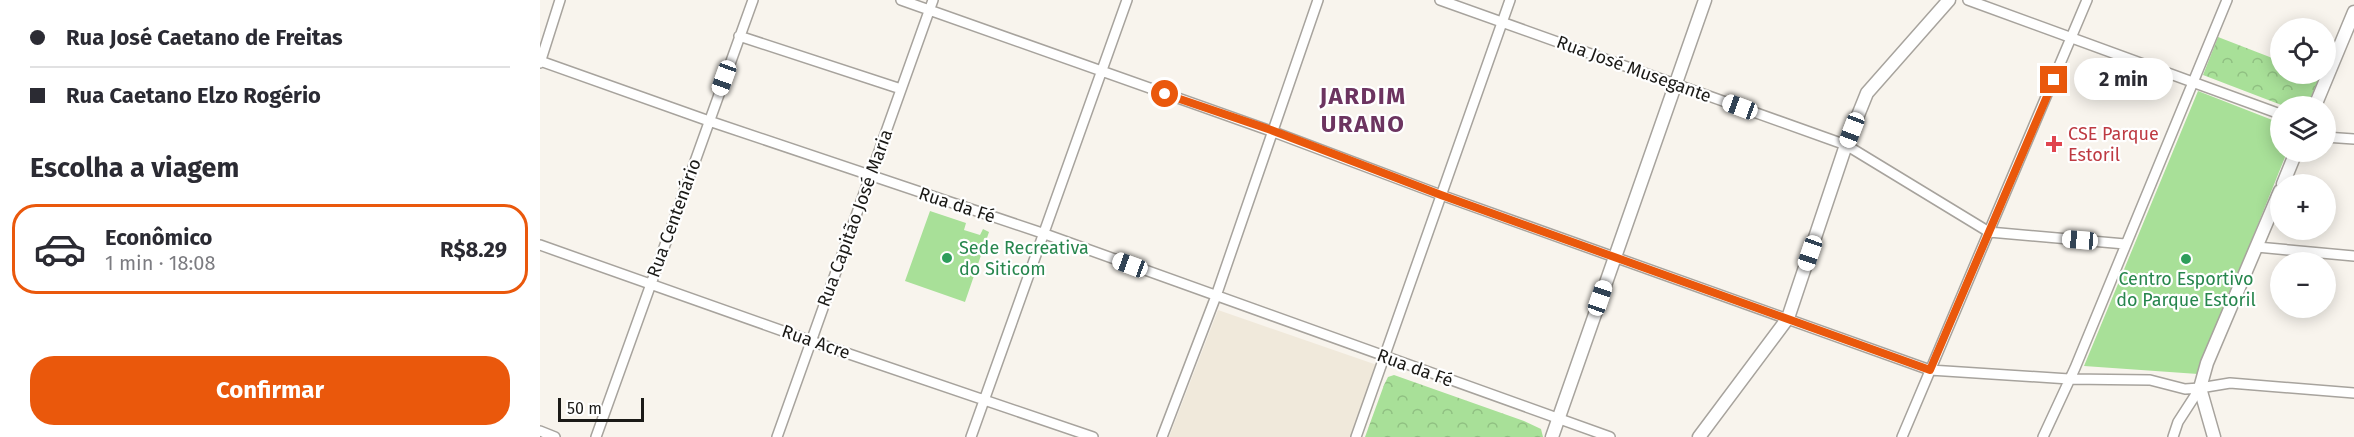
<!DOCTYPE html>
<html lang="pt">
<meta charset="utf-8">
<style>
:root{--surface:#fff;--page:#f2f2f3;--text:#2b2b33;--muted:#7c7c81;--line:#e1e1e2;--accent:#ea580c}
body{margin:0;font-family:"Fira Sans",sans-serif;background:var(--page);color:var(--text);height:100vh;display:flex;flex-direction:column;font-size:22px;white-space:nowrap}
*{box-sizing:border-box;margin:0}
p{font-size:20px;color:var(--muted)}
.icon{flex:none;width:33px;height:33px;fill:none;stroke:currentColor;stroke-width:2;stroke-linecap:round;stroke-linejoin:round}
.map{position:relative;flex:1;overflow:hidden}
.sheet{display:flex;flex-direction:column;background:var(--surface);width:540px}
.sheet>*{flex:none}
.guide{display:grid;align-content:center;height:132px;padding:0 30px;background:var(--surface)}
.buttons{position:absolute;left:1730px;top:18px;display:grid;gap:12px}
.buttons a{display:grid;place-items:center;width:66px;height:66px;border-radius:50%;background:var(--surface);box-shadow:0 3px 15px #0003;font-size:30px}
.scale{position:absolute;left:18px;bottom:15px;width:86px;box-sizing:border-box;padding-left:6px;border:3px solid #1b1a17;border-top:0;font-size:16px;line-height:21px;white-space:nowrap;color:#1b1a17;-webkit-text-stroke:4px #fff;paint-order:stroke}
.end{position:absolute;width:27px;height:27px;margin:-14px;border:8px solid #ea580c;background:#fff;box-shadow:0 0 0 3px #fff}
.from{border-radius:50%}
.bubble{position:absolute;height:42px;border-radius:21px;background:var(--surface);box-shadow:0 3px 15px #0003;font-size:20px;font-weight:700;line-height:42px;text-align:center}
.car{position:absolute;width:18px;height:36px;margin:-18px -9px;border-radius:8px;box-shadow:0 0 4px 2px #0007;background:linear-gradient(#fff 24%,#345 0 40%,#fff 0 76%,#345 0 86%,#fff 0)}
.guide b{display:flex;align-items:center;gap:21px;height:57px;font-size:22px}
.guide b+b{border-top:2px solid var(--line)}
.guide i{width:15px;height:15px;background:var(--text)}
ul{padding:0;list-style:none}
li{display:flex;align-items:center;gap:18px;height:90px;margin:0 12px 9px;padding:0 18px;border:3px solid var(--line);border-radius:24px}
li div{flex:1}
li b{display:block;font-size:22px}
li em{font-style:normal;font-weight:700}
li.on{border-color:var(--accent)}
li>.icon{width:54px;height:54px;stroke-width:1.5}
h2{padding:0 30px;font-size:27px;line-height:72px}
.primary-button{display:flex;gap:12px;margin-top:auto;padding:12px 30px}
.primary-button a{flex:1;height:69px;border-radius:24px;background:var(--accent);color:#fff;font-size:24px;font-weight:700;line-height:69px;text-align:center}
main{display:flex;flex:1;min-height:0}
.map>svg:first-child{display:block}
.built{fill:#f0e9db}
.green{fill:#a8e098}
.forest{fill:url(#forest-crowns)}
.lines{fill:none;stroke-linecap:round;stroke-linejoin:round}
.minor-casing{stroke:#a7a39d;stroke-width:12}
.tertiary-casing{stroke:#a7a39d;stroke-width:15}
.minor{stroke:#fff;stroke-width:9}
.tertiary{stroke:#fff;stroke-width:12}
.route{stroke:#ea580c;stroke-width:8}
.health-dot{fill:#e0444e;stroke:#fff;stroke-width:2}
.leisure-dot{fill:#2e9e5b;stroke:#fff;stroke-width:2}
.labels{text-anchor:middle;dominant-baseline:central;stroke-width:4.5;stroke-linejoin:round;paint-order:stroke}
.street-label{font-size:18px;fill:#1b1a17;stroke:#fff}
.health-label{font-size:18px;fill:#be3a42;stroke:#fff;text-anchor:start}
.leisure-label{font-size:18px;fill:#27864d;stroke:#fff;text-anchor:start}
.district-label{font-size:24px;font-weight:bold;letter-spacing:1.5px;fill:#6c3460;stroke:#fff}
</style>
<main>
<section class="sheet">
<div class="guide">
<b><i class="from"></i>Rua José Caetano de Freitas</b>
<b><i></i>Rua Caetano Elzo Rogério</b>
</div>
<h2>Escolha a viagem</h2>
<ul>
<li class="on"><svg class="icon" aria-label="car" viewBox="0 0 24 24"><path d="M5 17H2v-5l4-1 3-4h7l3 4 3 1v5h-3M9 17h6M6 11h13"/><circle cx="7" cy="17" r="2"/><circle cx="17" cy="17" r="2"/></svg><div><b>Econômico</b><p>1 min · 18:08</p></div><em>R$8.29</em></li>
</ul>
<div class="primary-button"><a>Confirmar</a></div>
</section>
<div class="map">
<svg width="1814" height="437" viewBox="0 0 1814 437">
<defs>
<pattern id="forest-crowns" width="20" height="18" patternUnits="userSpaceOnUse" patternTransform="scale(1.5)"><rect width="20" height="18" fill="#a8e098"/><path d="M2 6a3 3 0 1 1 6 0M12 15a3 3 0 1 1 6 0" fill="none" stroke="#90c082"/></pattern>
</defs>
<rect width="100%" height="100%" fill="#f8f4ed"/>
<path class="built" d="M678 310 837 365 813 437H629Z"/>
<path class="green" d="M1658 91 1740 123V152H1747L1658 374 1544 366Z
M390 211 426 223 424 230 440 235 443 229 449 232 425 302 365 281Z"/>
<path class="forest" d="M1678 37 1740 61V74H1773L1780 76 1767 106H1744L1663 75Z
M854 375 984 421 1001 429 1003 437H825L844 385 848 377Z"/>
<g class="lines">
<g class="minor-casing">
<path id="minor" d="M361 0 731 131 901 195 1390 370 1529 379 1610 380 1645 389 1660 388 1690 383 1814 393
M900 0 1306 145 1449 232 1585 244
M1428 0 1740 114
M199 36 361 89
M0 61 169 121 505 234 1070 437
M0 63 20 0
M1785 137 1814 139
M0 245 271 341 553 437
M1717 247 1814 256
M0 431 15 437
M56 437 213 0
M237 437 393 0
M431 437 587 0
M622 437 676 296 778 0
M816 437 970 0
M1362 437 1547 0
M1503 437 1535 368 1687 0
M1633 437 1638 422 1660 388"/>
</g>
<g class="tertiary-casing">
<path id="tertiary" d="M1775 106 1814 12
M1743 184 1756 152
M1012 437 1165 0
M1159 437 1248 318 1306 145 1327 93 1409 0
M1674 437 1660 388 1667 363 1740 191"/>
</g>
<use href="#minor" class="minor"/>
<use href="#tertiary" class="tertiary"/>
</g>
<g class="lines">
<path class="route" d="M625 94 731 130 901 195 1390 370 1514 80"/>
</g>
<path class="health-dot" d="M1511 135h6v6h6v6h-6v6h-6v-6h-6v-6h6z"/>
<g class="leisure-dot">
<circle cx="407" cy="258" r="6"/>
<circle cx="1646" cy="259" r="6"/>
</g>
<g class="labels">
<g class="street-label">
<text transform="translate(1094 69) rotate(20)">Rua José Musegante</text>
<text transform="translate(417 205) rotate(18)">Rua da Fé</text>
<text transform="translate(134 218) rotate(-70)">Rua Centenário</text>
<text transform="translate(315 218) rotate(-70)">Rua Capitão José Maria</text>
<text transform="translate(276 342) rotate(19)">Rua Acre</text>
<text transform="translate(875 368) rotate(20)">Rua da Fé</text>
</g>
<g class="health-label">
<text x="1528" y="134">CSE Parque<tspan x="1528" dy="21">Estoril</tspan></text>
</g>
<g class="leisure-label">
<text x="419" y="248">Sede Recreativa<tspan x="419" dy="21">do Siticom</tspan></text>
<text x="1646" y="279" text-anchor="middle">Centro Esportivo<tspan x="1646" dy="21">do Parque Estoril</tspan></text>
</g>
<g class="district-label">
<text x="823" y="96">JARDIM<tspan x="823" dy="28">URANO</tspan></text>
</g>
</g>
</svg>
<div class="buttons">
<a><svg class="icon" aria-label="locate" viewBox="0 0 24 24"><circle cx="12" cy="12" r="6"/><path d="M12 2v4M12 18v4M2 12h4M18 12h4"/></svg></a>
<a><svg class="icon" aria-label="layers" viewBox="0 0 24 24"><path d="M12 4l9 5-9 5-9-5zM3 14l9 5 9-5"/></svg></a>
<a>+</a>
<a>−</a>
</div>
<div class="scale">50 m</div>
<i class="end from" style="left:625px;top:94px"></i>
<i class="end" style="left:1514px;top:80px"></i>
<div class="bubble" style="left:1534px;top:58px;width:99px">2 min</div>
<i class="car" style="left:184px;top:78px;rotate:200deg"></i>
<i class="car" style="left:1200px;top:107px;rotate:290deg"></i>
<i class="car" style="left:1312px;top:130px;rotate:201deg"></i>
<i class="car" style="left:1540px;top:240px;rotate:275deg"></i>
<i class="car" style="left:1270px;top:253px;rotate:199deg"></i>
<i class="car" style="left:590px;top:265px;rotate:290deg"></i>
<i class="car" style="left:1060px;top:298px;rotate:19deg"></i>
</div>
</main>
